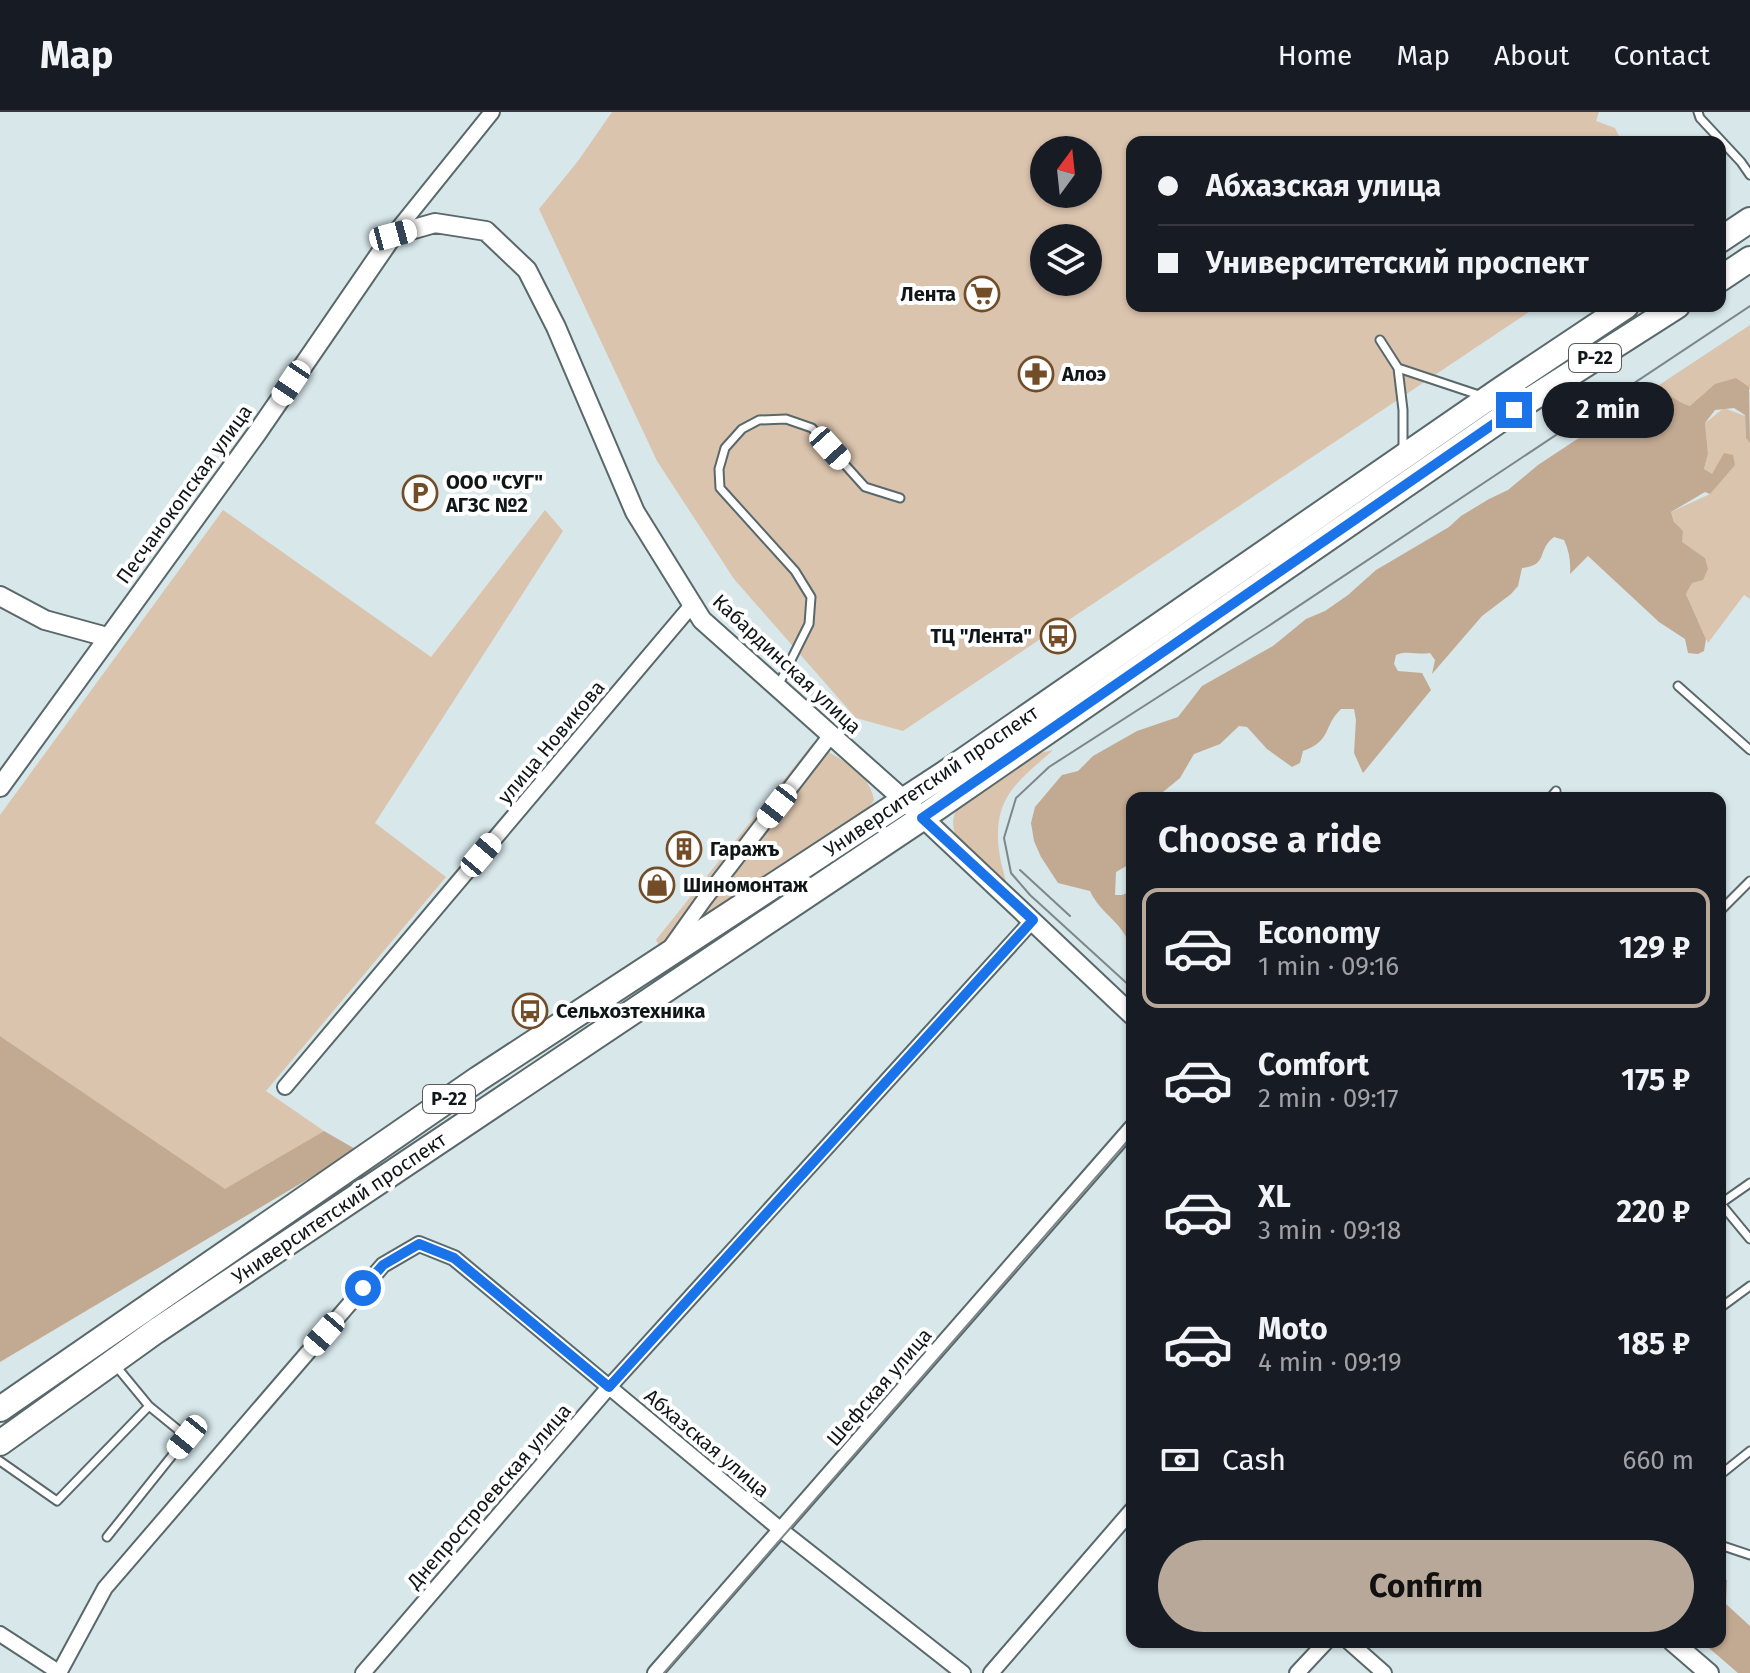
<!DOCTYPE html>
<meta charset="utf-8">
<style>
:root{--surface:#171b24;--page:#20242c;--text:#f1f3f6;--muted:#9ea1a6;--line:#363941;--accent:#b8a899}
body{margin:0;font-family:"Fira Sans",sans-serif;background:var(--page);color:var(--text);height:100vh;display:flex;flex-direction:column;font-size:30px;white-space:nowrap}
*{box-sizing:border-box;margin:0}
p{font-size:26px;color:var(--muted)}
.icon{flex:none;width:44px;height:44px;fill:none;stroke:currentColor;stroke-width:2;stroke-linecap:round;stroke-linejoin:round}
.map{position:relative;flex:1;overflow:hidden}
.drawer{position:absolute;left:1126px;top:680px;width:600px;height:856px;display:flex;flex-direction:column;background:var(--surface);border-radius:16px;box-shadow:0 2px 6px #0004}
.drawer>*{flex:none}
.hud{position:absolute;left:1126px;top:24px;width:600px;height:176px;border-radius:16px;box-shadow:0 2px 6px #0004;display:grid;align-content:center;height:176px;padding:0 32px;background:var(--surface)}
.needle{width:52px;rotate:15deg}
.tools{position:absolute;left:1030px;top:24px;display:grid;gap:16px}
.tools a{display:grid;place-items:center;width:72px;height:72px;border-radius:50%;background:var(--surface);box-shadow:0 2px 6px #0004;font-size:40px}
.end{position:absolute;width:36px;height:36px;margin:-18px;border:10px solid #1a73e8;background:#fff;box-shadow:0 0 0 4px #fff}
.from{border-radius:50%}
.bubble{position:absolute;height:56px;border-radius:28px;background:var(--surface);box-shadow:0 2px 6px #0004;font-size:26px;font-weight:700;line-height:56px;text-align:center}
.car{position:absolute;width:24px;height:48px;margin:-24px -12px;border-radius:10px;box-shadow:0 0 6px 2px #0007;background:linear-gradient(#fff 24%,#345 0 40%,#fff 0 76%,#345 0 86%,#fff 0)}
.hud b{display:flex;align-items:center;gap:28px;height:76px;font-size:30px}
.hud b+b{border-top:2px solid var(--line)}
.hud i{width:20px;height:20px;background:var(--text)}
ul{padding:0;list-style:none}
li{display:flex;align-items:center;gap:24px;height:120px;margin:0 16px 12px;padding:0 16px;border:4px solid transparent;border-radius:16px}
li div{flex:1}
li b{display:block;font-size:30px}
li em{font-style:normal;font-weight:700}
li.active{border-color:var(--accent)}
li>.icon{width:72px;height:72px;stroke-width:1.5}
h2{padding:0 32px;font-size:36px;line-height:96px}
.pay{display:flex;align-items:center;gap:20px;height:88px;padding:0 32px;font-size:30px}
.pay p{margin-inline-start:auto}
.cta{display:flex;gap:16px;margin-top:auto;padding:16px 32px}
.cta a{flex:1;height:92px;border-radius:48px;background:var(--accent);color:#111;font-size:32px;font-weight:700;line-height:92px;text-align:center}
header{display:flex;align-items:center;gap:48px;box-sizing:border-box;height:112px;padding:0 40px;background:var(--surface);border-bottom:2px solid var(--line)}
header strong{font-size:38px}
nav{display:flex;gap:44px;margin-inline-start:auto;font-size:28px}
.map>svg:first-child{display:block}
.green{fill:#dbc4ae;fill-rule:evenodd}
.forest{fill:#c2a992}
.lines{fill:none;stroke-linecap:round;stroke-linejoin:round}
.service-casing{stroke:#59686a;stroke-width:11}
.minor-casing{stroke:#59686a;stroke-width:18}
.tertiary-casing{stroke:#59686a;stroke-width:22}
.trunk-casing{stroke:#59686a;stroke-width:28}
.service{stroke:#fff;stroke-width:7}
.minor{stroke:#fff;stroke-width:14}
.tertiary{stroke:#fff;stroke-width:18}
.trunk{stroke:#fff;stroke-width:24}
.tram{stroke:#7c8789;stroke-width:2}
.route{stroke:#1a73e8;stroke-width:10}
.labels{text-anchor:middle;dominant-baseline:central;stroke-width:8;stroke-linejoin:round;paint-order:stroke}
.shield{fill:#fff;stroke:#585c5d;stroke-width:2}
.shield-label{font-size:18px;font-weight:bold;fill:#101617}
.poi-label{font-size:20px;font-weight:bold;fill:#101617;stroke:#fff;text-anchor:start}
.street-label{font-size:20px;fill:#101617;stroke:#fff}
</style>
<header>
<strong>Map</strong>
<nav><a>Home</a><a>Map</a><a>About</a><a>Contact</a></nav>
</header>
<div class="map">
<svg width="1750" height="1561" viewBox="0 0 1750 1561">
<rect width="100%" height="100%" fill="#d7e7ea"/>
<path class="green" d="M612 0H1599L1596 9 1615 16 1622 30H1132V194H1538L903 619 856 606 734 467 657 349 539 97 578 49ZM1044 38H1088V82H1044ZM1044 126H1088V170H1044Z
M1750 213V277L1690 294 1675 290 1668 281 1656 275Z
M1724 296 1745 304 1746 326 1750 330V487L1744 483 1708 531 1686 482 1705 446 1681 430 1671 400 1710 382 1712 363 1704 357 1708 342 1705 311Z
M223 398 431 545 545 398 563 419 375 711 446 765 266 979 324 1019 225 1078 0 924V703Z
M813 631C836 645 869 658 874 688L863 704 661 837 656 828Z
M1053 638C1039 651 1022 664 1011 679 990 708 998 746 1009 778L957 727C951 713 952 704 960 691L1036 642Z"/>
<path class="forest" d="M1736 266 1749 275 1750 331 1746 326 1745 303 1734 296 1715 298 1705 311 1708 342 1704 357 1712 362 1724 341 1733 343 1735 353 1710 382 1705 380 1671 400 1674 410 1683 419 1682 430 1705 446 1708 457 1703 468 1692 471 1686 482 1706 527 1704 539 1698 542 1688 541 1685 527 1659 510 1588 444 1570 462C1571 450 1569 438 1564 428L1554 425C1536 439 1549 453 1522 456L1518 474 1511 482 1482 504 1432 562 1435 548 1430 541C1418 543 1406 538 1396 543L1394 552 1398 559 1422 561 1431 578 1363 661 1354 641 1356 608 1354 597H1341C1323 614 1332 629 1303 639L1300 651 1292 655 1267 637 1247 615 1239 614 1220 632 1194 642 1180 666 1163 680 1162 686H1132V747L1130 752 1116 760 1115 783H1122L1132 779V842C1126 810 1102 805 1090 779L1058 771 1041 745 1034 729 1031 711 1035 695 1062 663 1078 659 1093 644 1137 619 1178 605 1202 574 1273 534 1306 507 1325 499 1348 483 1376 458 1449 415 1461 404 1489 387 1508 378 1538 353 1656 275C1670 281 1675 290 1690 294L1715 272Z
M0 924 225 1077 324 1019 357 1038 0 1250Z
M1720 1466 1727 1468 1726 1492 1750 1514V1561H1738L1702 1530H1720Z"/>
<g class="lines">
<g class="service-casing">
<path id="service" d="M1698 0 1700 6 1741 50 1750 63
M1380 228 1398 256 1482 284
M1398 256 1403 298V337
M778 574 809 512 811 485 795 459 720 376 719 357 725 336 742 317 759 308 786 307 812 316 865 375 900 386
M1678 574 1750 638
M1550 686 1556 679
M1720 799 1750 769
M1720 1092 1750 1071
M1721 1092 1750 1127
M1720 1196 1750 1174
M0 1349 57 1389 149 1294 116 1254
M1720 1363 1750 1339
M107 1425 187 1325 149 1294
M1720 1433 1750 1443"/>
</g>
<g class="minor-casing">
<path id="minor" d="M393 123 492 0
M672 833 704 788 831 623
M285 975 692 493
M0 1522 60 1561
M1349 1530 1384 1561
M59 1561 105 1476 383 1153 419 1132 454 1146 781 1418 963 1561
M363 1561 609 1275 1033 808
M655 1561 1132 1015
M991 1561 1132 1398
M1297 1561 1326 1530"/>
</g>
<g class="tertiary-casing">
<path id="tertiary" d="M0 484 45 508 107 525
M0 675 257 321 393 123 435 111 486 119 527 158 556 215 635 400 702 508 904 688 1132 903
M1673 1530 1709 1561"/>
</g>
<g class="trunk-casing">
<path id="trunk" d="M1720 128 1750 108
M1720 167 1750 147
M0 1297 478 967 944 662 1500 278 1626 194
M0 1331 156 1219 922 706 1514 298 1677 194"/>
</g>
<use href="#service" class="service"/>
<use href="#minor" class="minor"/>
<use href="#tertiary" class="tertiary"/>
<use href="#trunk" class="trunk"/>
<path class="tram" d="M1020 758 1070 804
M1132 876 1030 783 1011 761 1004 726 1016 686 1049 655 1267 515 1750 194
M664 1561 1132 1024"/>
</g>
<g class="lines">
<path class="route" d="M363 1176 383 1153 419 1132 454 1146 609 1275 1033 808 922 706 1514 298"/>
</g>
<defs>
<g id="supermarket-ring" transform="scale(1.8)"><circle r="9.5" fill="#fff" stroke="#724d28" stroke-width="1.5"/><path d="M-6-5.5h2.5l.6 2H6L4.5 2H-2.5L-4.4-4H-6ZM-1.5 3.2a1.3 1.3 0 1 0 .1 0ZM3 3.2a1.3 1.3 0 1 0 .1 0Z" fill="#724d28"/></g>
<g id="pharmacy-ring" transform="scale(1.8)"><circle r="9.5" fill="#fff" stroke="#724d28" stroke-width="1.5"/><path d="M-2-6h4v4h4v4h-4v4h-4v-4h-4v-4h4Z" fill="#724d28"/></g>
<g id="parking-ring" transform="scale(1.8)"><circle r="9.5" fill="#fff" stroke="#724d28" stroke-width="1.5"/><path d="M-3.5-5.5H1a3.5 3.5 0 0 1 0 7H-1V5.5H-3.5ZM-1-3.4V-.6H.8a1.4 1.4 0 0 0 0-2.8Z" fill="#724d28"/></g>
<g id="bus-ring" transform="scale(1.8)"><circle r="9.5" fill="#fff" stroke="#724d28" stroke-width="1.5"/><path d="M-5-6H5V4H4V6H2V4H-2V6H-4V4H-5ZM-3.5-4V0h7V-4ZM-3.5 1.2v1.5H-2V1.2ZM2 1.2v1.5H3.5V1.2Z" fill="#724d28"/></g>
<g id="building-ring" transform="scale(1.8)"><circle r="9.5" fill="#fff" stroke="#724d28" stroke-width="1.5"/><path d="M-4-6H4V6H1V3H-1V6H-4ZM-2.5-4.3h1.7v1.8h-1.7ZM.8-4.3h1.7v1.8H.8ZM-2.5-1h1.7V.8h-1.7ZM.8-1h1.7V.8H.8Z" fill="#724d28"/></g>
<g id="shop-ring" transform="scale(1.8)"><circle r="9.5" fill="#fff" stroke="#724d28" stroke-width="1.5"/><path d="M-5-2.5h2.3a2.7 3.5 0 0 1 5.4 0H5L5.5 6h-11ZM-1.5-2.5h3a1.5 2.3 0 0 0-3 0Z" fill="#724d28"/></g>
</defs>
<g fill-rule="evenodd">
<use href="#supermarket-ring" x="982" y="182"/>
<use href="#pharmacy-ring" x="1036" y="262"/>
<use href="#parking-ring" x="420" y="381"/>
<use href="#bus-ring" x="1058" y="524"/>
<use href="#building-ring" x="684" y="737"/>
<use href="#shop-ring" x="657" y="773"/>
<use href="#bus-ring" x="530" y="899"/>
</g>
<g class="labels">
<g class="shield">
<rect x="1569" y="232" width="52" height="28" rx="6"/>
<rect x="423" y="973" width="52" height="28" rx="6"/>
</g>
<g class="shield-label">
<text x="1595" y="246">Р-22</text>
<text x="449" y="987">Р-22</text>
</g>
<g class="poi-label">
<text x="956" y="182" text-anchor="end">Лента</text>
<text x="1062" y="262">Алоэ</text>
<text x="446" y="370">ООО "СУГ"<tspan x="446" dy="23">АГЗС №2</tspan></text>
<text x="1032" y="524" text-anchor="end">ТЦ "Лента"</text>
<text x="710" y="737">Гаражъ</text>
<text x="683" y="773">Шиномонтаж</text>
<text x="556" y="899">Сельхозтехника</text>
</g>
<g class="street-label">
<text transform="translate(184 382) rotate(-54)">Песчанокопская улица</text>
<text transform="translate(787 552) rotate(43)">Кабардинская улица</text>
<text transform="translate(551 630) rotate(-50)">улица Новикова</text>
<text transform="translate(931 669) rotate(-34)">Университетский проспект</text>
<text transform="translate(339 1096) rotate(-34)">Университетский проспект</text>
<text transform="translate(879 1275) rotate(-49)">Шефская улица</text>
<text transform="translate(707 1331) rotate(40)">Абхазская улица</text>
<text transform="translate(489 1384) rotate(-49)">Днепростроевская улица</text>
</g>
</g>
</svg>
<div class="tools">
<a><svg class="needle" viewBox="-14 -14 28 28"><path d="M0-13l5 13h-10z" fill="#e53935"/><path d="M0 13l5-13h-10z" fill="#9ea1a6"/></svg></a>
<a><svg class="icon" aria-label="layers" viewBox="0 0 24 24"><path d="M12 4l9 5-9 5-9-5zM3 14l9 5 9-5"/></svg></a>
</div>
<i class="end from" style="left:363px;top:1176px"></i>
<i class="end" style="left:1514px;top:298px"></i>
<div class="bubble" style="left:1542px;top:270px;width:132px">2 min</div>
<i class="car" style="left:393px;top:123px;rotate:75deg"></i>
<i class="car" style="left:291px;top:271px;rotate:214deg"></i>
<i class="car" style="left:830px;top:336px;rotate:138deg"></i>
<i class="car" style="left:777px;top:694px;rotate:218deg"></i>
<i class="car" style="left:481px;top:743px;rotate:40deg"></i>
<i class="car" style="left:324px;top:1222px;rotate:221deg"></i>
<i class="car" style="left:187px;top:1325px;rotate:219deg"></i>
<div class="hud">
<b><i class="from"></i>Абхазская улица</b>
<b><i></i>Университетский проспект</b>
</div>
<section class="drawer">
<h2>Choose a ride</h2>
<ul>
<li class="active"><svg class="icon" aria-label="car" viewBox="0 0 24 24"><path d="M5 17H2v-5l4-1 3-4h7l3 4 3 1v5h-3M9 17h6M6 11h13"/><circle cx="7" cy="17" r="2"/><circle cx="17" cy="17" r="2"/></svg><div><b>Economy</b><p>1 min · 09:16</p></div><em>129 ₽</em></li>
<li><svg class="icon" aria-label="car" viewBox="0 0 24 24"><path d="M5 17H2v-5l4-1 3-4h7l3 4 3 1v5h-3M9 17h6M6 11h13"/><circle cx="7" cy="17" r="2"/><circle cx="17" cy="17" r="2"/></svg><div><b>Comfort</b><p>2 min · 09:17</p></div><em>175 ₽</em></li>
<li><svg class="icon" aria-label="car" viewBox="0 0 24 24"><path d="M5 17H2v-5l4-1 3-4h7l3 4 3 1v5h-3M9 17h6M6 11h13"/><circle cx="7" cy="17" r="2"/><circle cx="17" cy="17" r="2"/></svg><div><b>XL</b><p>3 min · 09:18</p></div><em>220 ₽</em></li>
<li><svg class="icon" aria-label="car" viewBox="0 0 24 24"><path d="M5 17H2v-5l4-1 3-4h7l3 4 3 1v5h-3M9 17h6M6 11h13"/><circle cx="7" cy="17" r="2"/><circle cx="17" cy="17" r="2"/></svg><div><b>Moto</b><p>4 min · 09:19</p></div><em>185 ₽</em></li>
</ul>
<div class="pay"><svg class="icon" aria-label="cash" viewBox="0 0 24 24"><path d="M3 7h18v10H3z"/><circle cx="12" cy="12" r="2"/></svg>Cash<p>660 m</p></div>
<div class="cta"><a>Confirm</a></div>
</section>
</div>
